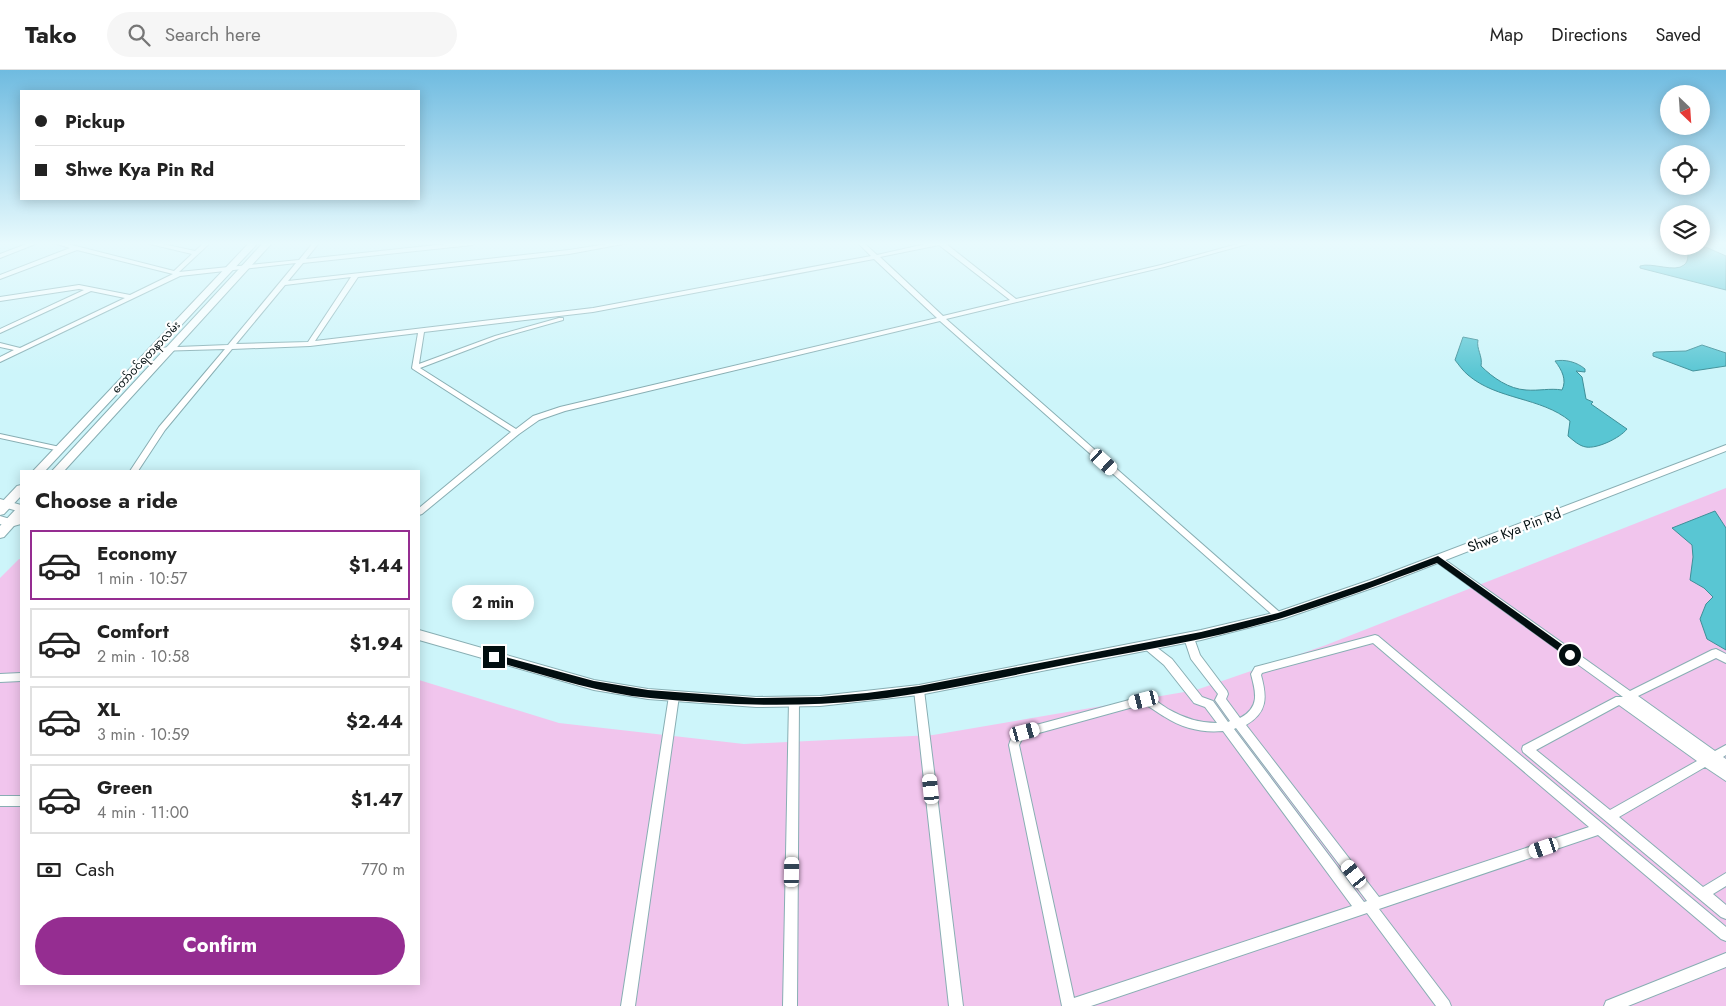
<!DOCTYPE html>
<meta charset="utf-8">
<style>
:root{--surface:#fff;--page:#f6f6f6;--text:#222;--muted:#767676;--line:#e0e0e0;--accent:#952d91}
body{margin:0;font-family:Jost,"Noto Sans Myanmar",sans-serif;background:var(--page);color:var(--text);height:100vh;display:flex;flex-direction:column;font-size:19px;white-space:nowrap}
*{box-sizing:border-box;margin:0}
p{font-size:16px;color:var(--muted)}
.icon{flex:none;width:28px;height:28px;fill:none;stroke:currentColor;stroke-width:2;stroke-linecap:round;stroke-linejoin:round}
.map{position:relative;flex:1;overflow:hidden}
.sheet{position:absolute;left:20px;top:400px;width:400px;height:515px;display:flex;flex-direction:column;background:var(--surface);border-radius:0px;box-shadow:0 2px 12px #0003}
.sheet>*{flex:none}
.hud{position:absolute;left:20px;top:20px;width:400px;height:110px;border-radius:0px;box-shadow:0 2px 12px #0003;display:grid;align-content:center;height:110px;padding:0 15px;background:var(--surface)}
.needle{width:32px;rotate:155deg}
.fabs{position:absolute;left:1660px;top:15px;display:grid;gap:10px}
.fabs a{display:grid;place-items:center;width:50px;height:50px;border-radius:50%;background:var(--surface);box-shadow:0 2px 12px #0003;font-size:25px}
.end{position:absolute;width:22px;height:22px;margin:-11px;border:6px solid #020e10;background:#fff;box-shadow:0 0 0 2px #fff}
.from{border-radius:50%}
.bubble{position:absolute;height:35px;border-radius:18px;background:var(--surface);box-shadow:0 2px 12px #0003;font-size:16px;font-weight:700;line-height:35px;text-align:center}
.car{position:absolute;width:15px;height:30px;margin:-15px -8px;border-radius:6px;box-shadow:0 0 4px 1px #0007;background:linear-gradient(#fff 24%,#345 0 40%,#fff 0 76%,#345 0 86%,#fff 0)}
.hud b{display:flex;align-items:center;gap:18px;height:48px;font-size:19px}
.hud b+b{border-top:1px solid var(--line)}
.hud i{width:12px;height:12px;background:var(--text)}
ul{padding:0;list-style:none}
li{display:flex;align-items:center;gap:15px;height:70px;margin:0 10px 8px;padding:0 5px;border:2px solid var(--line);border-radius:0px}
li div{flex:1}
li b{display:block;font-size:19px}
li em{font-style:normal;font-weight:700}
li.active{border-color:var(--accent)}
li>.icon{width:45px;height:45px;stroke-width:1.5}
h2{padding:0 15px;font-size:22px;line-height:60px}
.pay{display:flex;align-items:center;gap:12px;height:55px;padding:0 15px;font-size:19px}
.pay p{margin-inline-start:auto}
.button{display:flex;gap:10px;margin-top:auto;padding:10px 15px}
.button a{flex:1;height:58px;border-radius:30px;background:var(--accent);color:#fff;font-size:20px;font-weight:700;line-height:58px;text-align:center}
header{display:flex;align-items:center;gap:30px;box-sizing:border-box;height:70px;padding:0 25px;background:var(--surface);border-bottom:1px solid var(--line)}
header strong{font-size:24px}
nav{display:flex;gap:28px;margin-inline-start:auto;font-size:18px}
.search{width:350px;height:45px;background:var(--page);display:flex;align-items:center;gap:12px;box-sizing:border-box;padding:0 18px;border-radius:28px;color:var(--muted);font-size:19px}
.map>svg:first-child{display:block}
.green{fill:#f1c5ed}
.water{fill:#59c6d3;stroke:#3f8f98}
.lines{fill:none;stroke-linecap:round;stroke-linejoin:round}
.minor-casing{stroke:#88aeb3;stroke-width:2}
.tertiary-casing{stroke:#88aeb3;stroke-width:2}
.secondary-casing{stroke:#88aeb3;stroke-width:2}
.minor{fill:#fff;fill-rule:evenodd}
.tertiary{fill:#fff;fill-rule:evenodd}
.secondary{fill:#fff;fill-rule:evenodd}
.route{fill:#020e10}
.labels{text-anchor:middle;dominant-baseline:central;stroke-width:4.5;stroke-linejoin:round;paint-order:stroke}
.far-street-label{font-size:11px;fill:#020e10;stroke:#fff}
.street-label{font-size:14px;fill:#020e10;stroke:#fff}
</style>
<header>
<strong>Tako</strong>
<div class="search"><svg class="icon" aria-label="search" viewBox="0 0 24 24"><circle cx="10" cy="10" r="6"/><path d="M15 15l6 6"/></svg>Search here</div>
<nav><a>Map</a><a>Directions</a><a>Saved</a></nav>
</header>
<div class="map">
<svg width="1726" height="936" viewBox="0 0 1726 936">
<rect width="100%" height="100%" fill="#cdf5fa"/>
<path class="green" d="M1726 418V936H0V508L19 489H21V914H419V610L559 653 744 674 933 665 1196 620 1326 575Z"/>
<path class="water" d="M1697 176 1708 178 1726 186V220L1640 198V196C1652 192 1675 203 1684 195 1690 191 1686 182 1691 177Z
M1463 267 1478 270C1476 279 1483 286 1481 296 1493 308 1509 319 1526 320 1539 321 1550 318 1562 320 1567 310 1562 300 1555 291 1565 289 1577 292 1585 299V302L1576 301 1582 307 1586 329 1593 332 1591 334 1627 359C1620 368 1597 379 1586 377 1579 376 1573 370 1568 366L1570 351C1541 327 1497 330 1468 305 1463 301 1459 295 1455 290Z
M1702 275 1726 283V296L1693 301 1653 286V283L1656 282 1686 281Z
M1715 441 1726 458V580L1707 569 1700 549 1706 534 1713 527 1704 518 1690 510 1693 487 1692 475 1672 458Z"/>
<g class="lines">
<g class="minor-casing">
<path id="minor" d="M29 173H38L0 188V184Z
M54 173H64L174 201 192 184 146 173H158L195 181 204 173H210L179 202 299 190 313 173H319L306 189 455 173H475L472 175 303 193 288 211 569 180 613 173H628L569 184 358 207 315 271 593 238 871 186 858 173H864L877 185 930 173H945L1016 229 1161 195 1241 173H1251L1164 197 946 249 1284 546 1282 548H1276L940 251 565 341 539 350 519 364 422 444 419 445V438L511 362 413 299 412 298 418 263 310 276 232 279 165 360 138 401H130L159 357 225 279 155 281 152 279 153 278 228 275 296 193 180 206 0 292V287L14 280 0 277V273L20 278 125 228 91 221 0 263V259L84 220 79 219 0 231V227L79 215 130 225 173 204 77 180 0 209V205L70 178ZM939 175 1010 230 943 246 880 187ZM874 189 937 248 560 337 533 346 516 359 420 298 499 268 563 250V248H559L495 266 419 294 424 262 593 242ZM351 207 308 272 236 274 285 215Z
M0 364 60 377 64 379 60 381 0 368Z
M1438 486 1441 487 1630 621 1712 580 1716 579 1726 584V593L1716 588 1638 626 1715 681 1726 675V685L1723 687 1726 689V711L1705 697 1619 747 1703 817 1726 803V816L1713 824 1726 835V849L1721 847 1523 682 1522 679 1523 676 1616 627H1623L1435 491 1434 489 1435 487ZM1619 635 1697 691 1610 740 1536 680Z
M1189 564 1192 565 1194 568 1200 585 1227 621 1228 624 1226 629 1240 648C1260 637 1256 623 1251 604L1255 597 1375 565 1378 566 1726 857V871L1721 869 1598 765 1379 839 1449 931 1451 936H1436L1367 843 1091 936H1062L1009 675C1012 665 1015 661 1025 658L1144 626C1154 628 1160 634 1168 639 1184 648 1199 653 1217 653L1205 637 1194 633 1164 595 1145 579 1143 576 1145 573H1151L1172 589 1202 627 1213 631 1228 652 1230 651 1215 630 1218 624 1191 589 1184 568 1186 565ZM1373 573 1589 757 1379 827 1246 655C1268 642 1267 627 1261 605L1262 603ZM1144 634C1151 637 1158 643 1165 647 1182 658 1202 663 1223 661L1352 836 1074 928 1019 675 1022 669 1028 666ZM1236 658 1367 831 1364 832 1234 659Z
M21 603V611L0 612V604Z
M919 616 923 617 924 620 963 936H949L914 620 915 617Z
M674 622 678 623 679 626 635 936H621L669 626 670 623Z
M794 627 798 628 799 631 797 936H783L789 631 790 628Z
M0 726H21V736H0Z
M1726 883V897L1628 936H1604L1606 931Z"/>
</g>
<g class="tertiary-casing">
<path id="tertiary" d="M1726 375V381L1384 514 1283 549 1201 570 919 625 820 636 756 637 648 629 594 620 419 570V560L594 610 648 619 756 627 820 626 919 615 1201 560 1277 542 1376 508Z
M0 429 21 435V442L0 436Z
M0 446 10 449 21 448V454L10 457 0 454Z"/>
</g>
<g class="secondary-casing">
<path id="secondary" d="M249 173H258L45 401H33Z
M263 173H272L64 401H52Z
M21 415V426L4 444 0 445V434L17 416Z
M21 437V448L4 467 0 468V456L17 438Z"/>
</g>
<use href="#minor" class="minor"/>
<use href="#tertiary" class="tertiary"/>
<use href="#secondary" class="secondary"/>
</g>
<linearGradient id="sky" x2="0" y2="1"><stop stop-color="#6fbbe0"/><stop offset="0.57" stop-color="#e8fafd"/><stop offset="1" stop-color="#e8fafd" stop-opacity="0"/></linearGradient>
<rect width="1726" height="304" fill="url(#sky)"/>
<path class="route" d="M1438 486 1574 583V587H1567L1437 493C1386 512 1334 532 1282 548 1211 570 1136 581 1064 595 999 608 934 623 868 630 795 638 722 635 650 628 597 623 545 605 494 591L489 587 494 584 594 611 648 620 756 628 820 627 867 623 919 616 1201 562 1278 543 1372 511Z"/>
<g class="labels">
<g class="far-street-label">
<text transform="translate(146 287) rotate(-47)">တော်ဝင်ရတနာလမ်း</text>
</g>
<g class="street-label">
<text transform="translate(1514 460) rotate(-21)">Shwe Kya Pin Rd</text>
</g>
</g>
</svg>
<div class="fabs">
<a><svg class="needle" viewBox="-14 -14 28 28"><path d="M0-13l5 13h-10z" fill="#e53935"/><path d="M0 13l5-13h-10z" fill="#767676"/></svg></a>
<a><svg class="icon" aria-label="locate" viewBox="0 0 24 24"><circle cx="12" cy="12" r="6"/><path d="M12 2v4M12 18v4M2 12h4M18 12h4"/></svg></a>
<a><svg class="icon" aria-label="layers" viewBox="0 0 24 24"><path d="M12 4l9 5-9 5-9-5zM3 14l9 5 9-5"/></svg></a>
</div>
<i class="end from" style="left:1570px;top:585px"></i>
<i class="end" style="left:494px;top:587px"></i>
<div class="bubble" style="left:452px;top:515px;width:82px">2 min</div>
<i class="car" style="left:1104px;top:392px;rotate:132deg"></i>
<i class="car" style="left:1144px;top:630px;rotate:256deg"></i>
<i class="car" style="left:1025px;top:662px;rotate:75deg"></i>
<i class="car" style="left:931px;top:719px;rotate:354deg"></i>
<i class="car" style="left:1544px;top:778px;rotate:251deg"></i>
<i class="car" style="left:792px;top:802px;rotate:1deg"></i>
<i class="car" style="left:1354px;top:804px;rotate:323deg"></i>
<div class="hud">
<b><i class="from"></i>Pickup</b>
<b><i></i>Shwe Kya Pin Rd</b>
</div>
<section class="sheet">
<h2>Choose a ride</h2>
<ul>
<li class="active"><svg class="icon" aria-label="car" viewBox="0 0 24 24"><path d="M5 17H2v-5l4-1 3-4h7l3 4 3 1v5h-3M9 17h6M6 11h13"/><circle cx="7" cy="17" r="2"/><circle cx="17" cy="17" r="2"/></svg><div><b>Economy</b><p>1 min · 10:57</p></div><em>$1.44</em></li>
<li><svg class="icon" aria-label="car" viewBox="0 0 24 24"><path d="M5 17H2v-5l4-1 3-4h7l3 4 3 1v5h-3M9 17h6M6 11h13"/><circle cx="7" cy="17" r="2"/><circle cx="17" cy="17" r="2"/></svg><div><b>Comfort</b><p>2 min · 10:58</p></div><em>$1.94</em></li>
<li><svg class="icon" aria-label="car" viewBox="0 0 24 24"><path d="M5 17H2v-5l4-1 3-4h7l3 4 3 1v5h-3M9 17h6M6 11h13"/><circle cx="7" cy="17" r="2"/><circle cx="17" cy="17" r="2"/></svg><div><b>XL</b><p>3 min · 10:59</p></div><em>$2.44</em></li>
<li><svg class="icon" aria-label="car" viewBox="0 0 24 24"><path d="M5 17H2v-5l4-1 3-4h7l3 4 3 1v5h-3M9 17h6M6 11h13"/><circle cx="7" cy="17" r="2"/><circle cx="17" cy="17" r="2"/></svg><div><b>Green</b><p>4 min · 11:00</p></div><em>$1.47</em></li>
</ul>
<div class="pay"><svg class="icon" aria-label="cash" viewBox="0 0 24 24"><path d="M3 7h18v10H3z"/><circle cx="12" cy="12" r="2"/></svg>Cash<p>770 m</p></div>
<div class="button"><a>Confirm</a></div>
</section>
</div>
